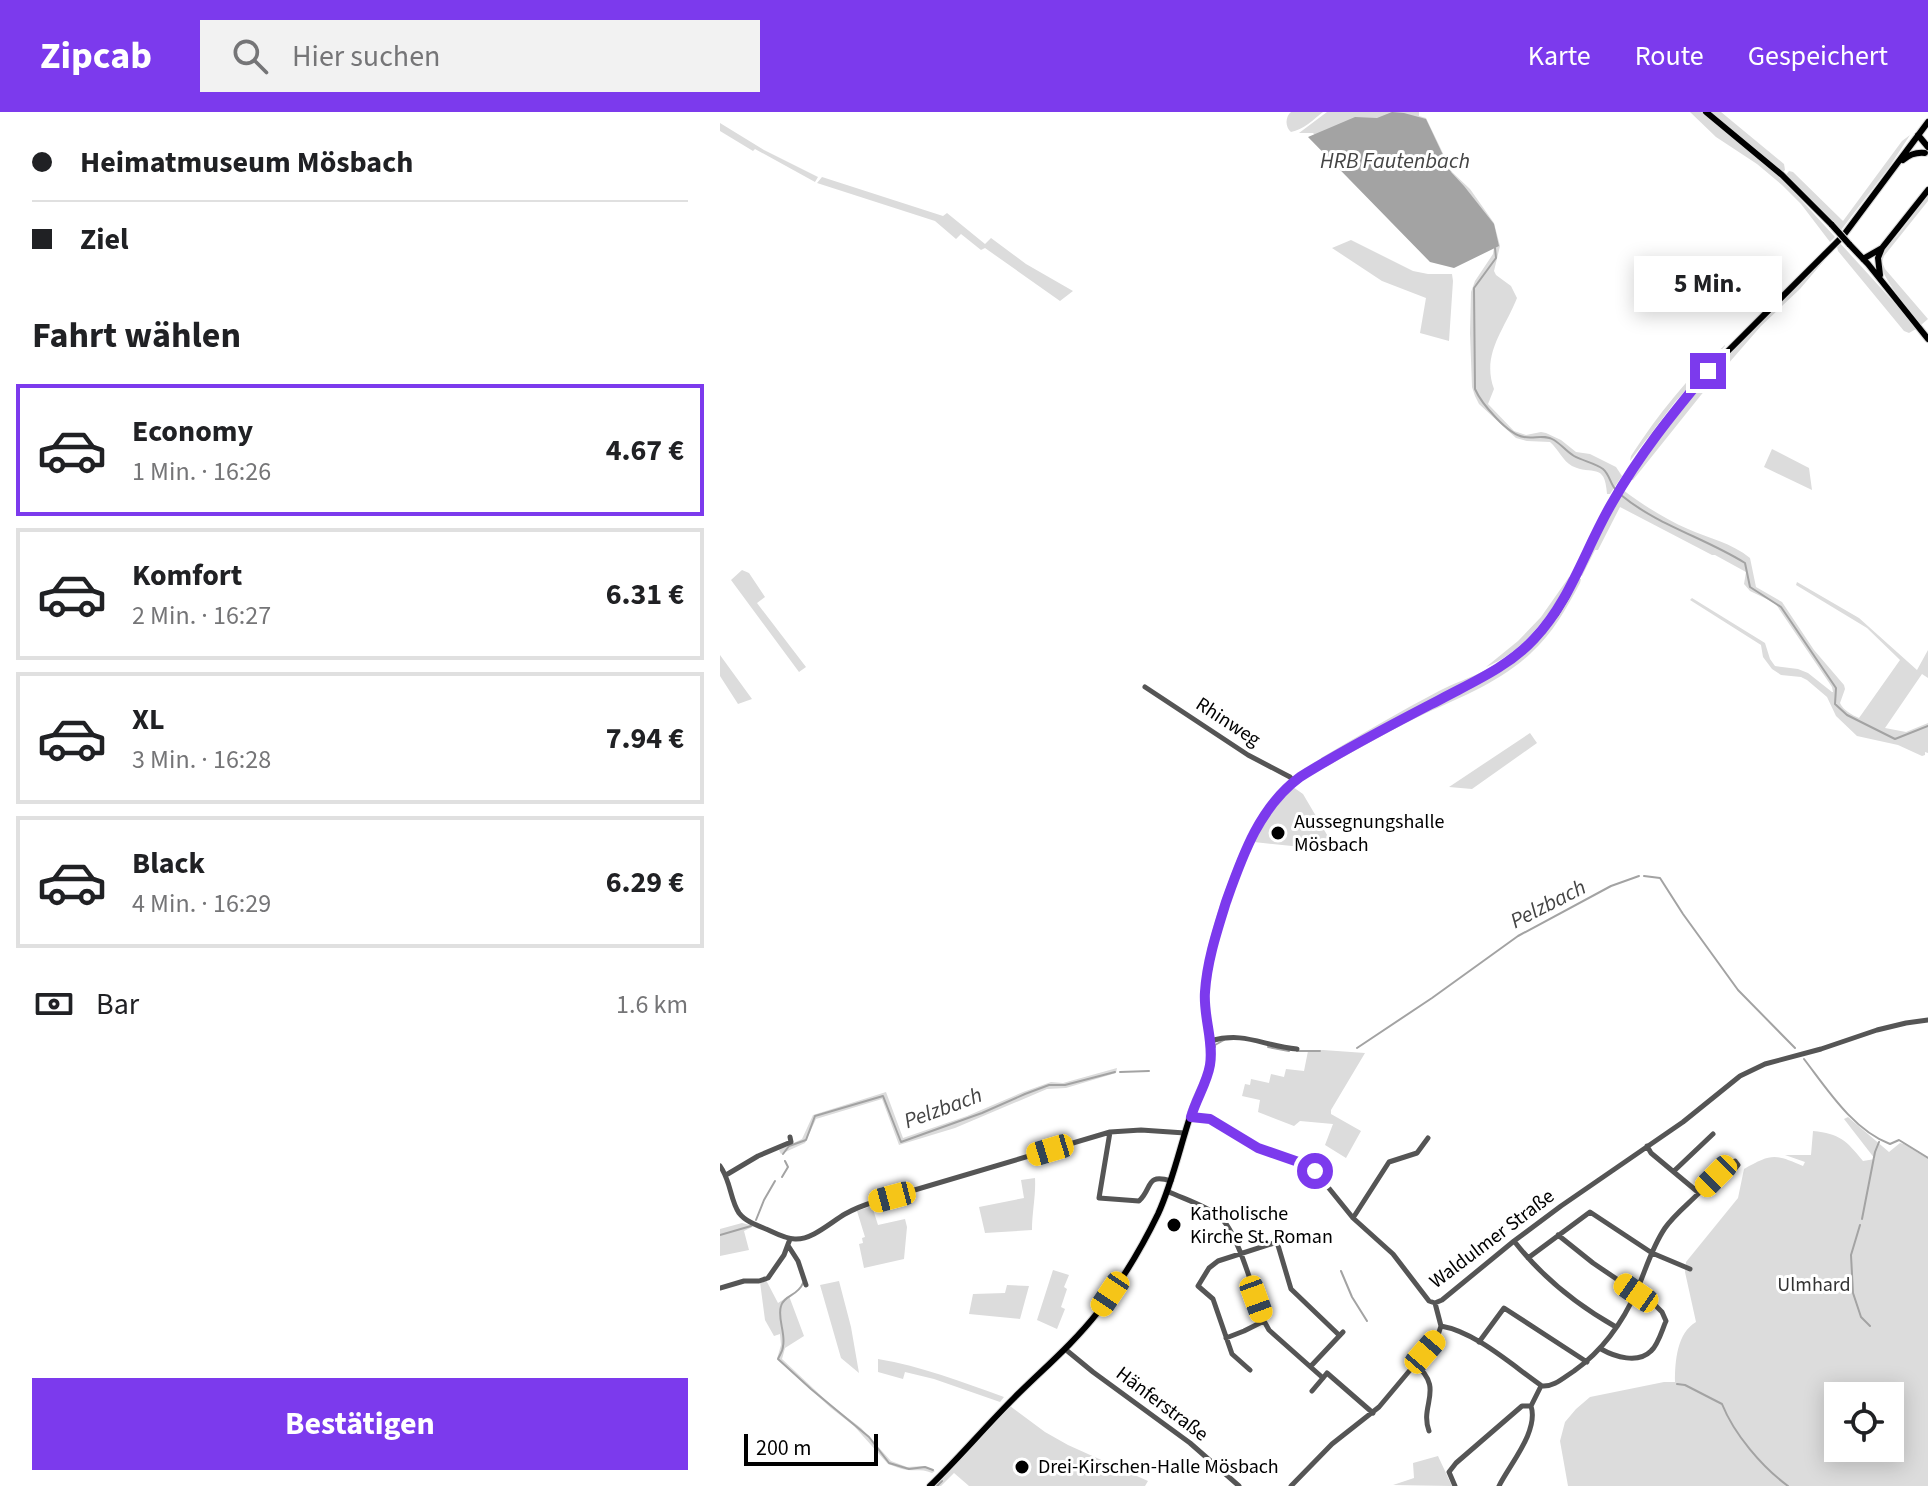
<!DOCTYPE html>
<html lang="de">
<meta charset="utf-8">
<style>
:root{--surface:#fff;--page:#f2f2f2;--text:#202124;--muted:#757577;--line:#e0e0e0;--accent:#7c3aed}
body{margin:0;font-family:"Source Sans 3",sans-serif;background:var(--page);color:var(--text);height:100vh;display:flex;flex-direction:column;font-size:30px;white-space:nowrap}
*{box-sizing:border-box;margin:0}
p{font-size:26px;color:var(--muted)}
.icon{flex:none;width:44px;height:44px;fill:none;stroke:currentColor;stroke-width:2;stroke-linecap:round;stroke-linejoin:round}
.map{position:relative;flex:1;overflow:hidden}
.panel{display:flex;flex-direction:column;background:var(--surface);width:720px}
.panel>*{flex:none}
.banner{display:grid;align-content:center;height:176px;padding:0 32px;background:var(--surface)}
.fabs{position:absolute;left:1104px;top:1270px;display:grid;gap:16px}
.fabs a{display:grid;place-items:center;width:80px;height:80px;border-radius:0px;background:var(--surface);box-shadow:0 4px 20px #0003;font-size:40px}
.scale{position:absolute;left:24px;bottom:20px;width:134px;box-sizing:border-box;padding-left:8px;border:4px solid #000;border-top:0;font-size:22px;line-height:28px;white-space:nowrap;color:#000;-webkit-text-stroke:6px #fff;paint-order:stroke}
.end{position:absolute;width:36px;height:36px;margin:-18px;border:10px solid #7c3aed;background:#fff;box-shadow:0 0 0 4px #fff}
.from{border-radius:50%}
.bubble{position:absolute;height:56px;border-radius:0px;background:var(--surface);box-shadow:0 4px 20px #0003;font-size:26px;font-weight:700;line-height:56px;text-align:center}
.car{position:absolute;width:24px;height:48px;margin:-24px -12px;border-radius:10px;box-shadow:0 0 6px 2px #0007;background:linear-gradient(#f5c518 24%,#345 0 40%,#f5c518 0 76%,#345 0 86%,#f5c518 0)}
.banner b{display:flex;align-items:center;gap:28px;height:76px;font-size:30px}
.banner b+b{border-top:2px solid var(--line)}
.banner i{width:20px;height:20px;background:var(--text)}
ul{padding:0;list-style:none}
li{display:flex;align-items:center;gap:24px;height:132px;margin:0 16px 12px;padding:0 16px;border:4px solid var(--line);border-radius:0px}
li div{flex:1}
li b{display:block;font-size:30px}
li em{font-style:normal;font-weight:700}
li.on{border-color:var(--accent)}
li>.icon{width:72px;height:72px;stroke-width:1.5}
h2{padding:0 32px;font-size:36px;line-height:96px}
.pay{display:flex;align-items:center;gap:20px;height:88px;padding:0 32px;font-size:30px}
.pay p{margin-inline-start:auto}
.action{display:flex;gap:16px;margin-top:auto;padding:16px 32px}
.action a{flex:1;height:92px;border-radius:0px;background:var(--accent);color:#fff;font-size:32px;font-weight:700;line-height:92px;text-align:center}
header{display:flex;align-items:center;gap:48px;box-sizing:border-box;height:112px;padding:0 40px;background:var(--accent);color:#fff}
header strong{font-size:38px}
nav{display:flex;gap:44px;margin-inline-start:auto;font-size:28px}
.search{width:560px;height:72px;background:var(--page);display:flex;align-items:center;gap:20px;box-sizing:border-box;padding:0 28px;border-radius:0px;color:var(--muted);font-size:30px}
main{display:flex;flex:1;min-height:0}
.map>svg:first-child{display:block}
.green{fill:#dcdcdc;fill-rule:evenodd}
.water{fill:#a3a3a3}
.lines{fill:none;stroke-linecap:round;stroke-linejoin:round}
.stream{stroke:#a3a3a3;stroke-width:2}
.major-casing{stroke:#dbdbdb;stroke-width:8}
.minor{stroke:#555;stroke-width:5}
.major{stroke:#000;stroke-width:6}
.major-bridge-casing{stroke:#dbdbdb;stroke-width:8;stroke-linecap:butt}
.major-bridge{stroke:#000;stroke-width:6}
.route{stroke:#7c3aed;stroke-width:10}
.poi-dot{fill:#000;stroke:#fff;stroke-width:3}
.labels{text-anchor:middle;dominant-baseline:central;stroke-width:6;stroke-linejoin:round;paint-order:stroke}
.street-label{font-size:20px;fill:#000;stroke:#fff}
.poi-label{font-size:20px;fill:#000;stroke:#fff;text-anchor:start}
.park-label{font-size:20px;fill:#333;stroke:#fff}
.water-label{font-size:22px;font-style:italic;fill:#444;stroke:#fff}
</style>
<header>
<strong>Zipcab</strong>
<div class="search"><svg class="icon" aria-label="search" viewBox="0 0 24 24"><circle cx="10" cy="10" r="6"/><path d="M15 15l6 6"/></svg>Hier suchen</div>
<nav><a>Karte</a><a>Route</a><a>Gespeichert</a></nav>
</header>
<main>
<section class="panel">
<div class="banner">
<b><i class="from"></i>Heimatmuseum Mösbach</b>
<b><i></i>Ziel</b>
</div>
<h2>Fahrt wählen</h2>
<ul>
<li class="on"><svg class="icon" aria-label="car" viewBox="0 0 24 24"><path d="M5 17H2v-5l4-1 3-4h7l3 4 3 1v5h-3M9 17h6M6 11h13"/><circle cx="7" cy="17" r="2"/><circle cx="17" cy="17" r="2"/></svg><div><b>Economy</b><p>1 Min. · 16:26</p></div><em>4.67 €</em></li>
<li><svg class="icon" aria-label="car" viewBox="0 0 24 24"><path d="M5 17H2v-5l4-1 3-4h7l3 4 3 1v5h-3M9 17h6M6 11h13"/><circle cx="7" cy="17" r="2"/><circle cx="17" cy="17" r="2"/></svg><div><b>Komfort</b><p>2 Min. · 16:27</p></div><em>6.31 €</em></li>
<li><svg class="icon" aria-label="car" viewBox="0 0 24 24"><path d="M5 17H2v-5l4-1 3-4h7l3 4 3 1v5h-3M9 17h6M6 11h13"/><circle cx="7" cy="17" r="2"/><circle cx="17" cy="17" r="2"/></svg><div><b>XL</b><p>3 Min. · 16:28</p></div><em>7.94 €</em></li>
<li><svg class="icon" aria-label="car" viewBox="0 0 24 24"><path d="M5 17H2v-5l4-1 3-4h7l3 4 3 1v5h-3M9 17h6M6 11h13"/><circle cx="7" cy="17" r="2"/><circle cx="17" cy="17" r="2"/></svg><div><b>Black</b><p>4 Min. · 16:29</p></div><em>6.29 €</em></li>
</ul>
<div class="pay"><svg class="icon" aria-label="cash" viewBox="0 0 24 24"><path d="M3 7h18v10H3z"/><circle cx="12" cy="12" r="2"/></svg>Bar<p>1.6 km</p></div>
<div class="action"><a>Bestätigen</a></div>
</section>
<div class="map">
<svg width="1208" height="1374" viewBox="0 0 1208 1374">
<rect width="100%" height="100%" fill="#fff"/>
<path class="green" d="M571 0H603C594 7 583 18 571 20 565 15 565 5 571 0Z
M607 0H699V4L706 6 732 60 750 77 774 111 780 134 774 159 776 163 791 174 797 186C785 217 761 242 774 277L768 292 794 319 806 323 821 320 826 321 841 328 856 340 870 342 896 355 902 364 890 382H887C885 349 872 364 852 354 843 349 838 337 830 330L807 329 796 326 759 292 755 284 752 275 750 221 751 180 755 169 773 142 774 135 677 111 593 21H579Z
M970 0H981L1064 69 1115 125 1110 130 1081 92 1062 73 1037 52 996 25Z
M989 0H1001L1064 52 1065 58 1063 60Z
M0 11 44 38 98 65 95 70 35 37 33 39 0 19Z
M1190 23 1170 54 1121 118 1066 63 1069 59 1073 60 1123 109 1182 29Z
M102 65 223 104 227 101 265 132 271 126 306 152 353 179 340 189 265 136 261 138 241 122 236 127 215 109 97 71Z
M1208 83V89L1164 144 1162 150 1165 157 1208 207 1201 213C1192 202 1159 162 1160 150 1160 140 1170 130 1177 124Z
M631 128 693 159 708 162H732L733 169 729 229 700 221 706 186 662 169 612 136Z
M1119 130 1180 197 1196 217 1189 221 1184 219 1118 139 1117 135Z
M1113 138 1080 177 1041 214 981 283 913 368H909C963 280 1040 211 1113 138Z
M1005 233V234L955 290 910 349 911 344C938 303 967 265 1005 233Z
M1052 337 1089 356 1092 378 1044 355Z
M903 378C923 393 945 407 968 417 988 426 1012 431 1030 446L1036 475 1062 490 1094 538 1124 573 1125 577 1120 591C1123 598 1132 603 1139 606L1180 548 1147 516 1076 473 1077 470 1139 506 1197 558 1208 538V566L1202 562 1165 616 1186 620 1208 611V641L1205 640V643L1202 644 1178 633 1137 624 1116 604 1107 585 1087 568 1081 565 1061 563 1052 557 1043 545 1041 533 970 488 972 486 1045 531 1050 547 1055 554 1078 557 1088 561 1112 580H1113L1112 575 1055 491 1030 479 1024 472 1026 460 995 443H992L900 395 878 438H875L862 464 860 463 890 401Z
M22 458 29 461 45 485 37 491 86 555 79 560 11 468Z
M849 465H851C831 501 805 539 766 555L798 529 821 505Z
M852 466C849 477 841 489 835 499 802 547 749 568 700 594 667 612 634 630 602 649L601 646C640 623 679 600 719 579 734 571 750 566 764 559 805 538 831 506 852 466Z
M858 467H861L860 471C846 497 833 521 811 541 780 571 736 587 698 605 667 620 636 638 606 655V653L659 621 770 564 790 551 813 531Z
M0 543 32 587 18 592 0 564Z
M810 621 817 631 752 677 729 675Z
M573 675 583 682 613 733 572 734 534 730 550 701Z
M603 938 645 941 611 998V1002L641 1019 626 1046 605 1033 613 1012 580 1009 574 1014 538 1000 540 988 522 984 525 972 530 973 531 967 549 971 551 962 564 965 566 957 584 959 588 939Z
M397 956 396 961 346 976 327 977 235 1016 179 1033 162 987 96 1007 85 1031 61 1042 59 1038 82 1027 93 1003 166 980 183 1026 247 1004 303 980 331 970 343 971Z
M1128 1005 1169 1040 1180 1031 1184 1032 1208 1047V1374H848L840 1329 845 1310 856 1297 870 1285 944 1270H955C955 1249 957 1221 976 1210L965 1160 966 1150 1018 1086 1024 1057C1052 1041 1055 1042 1083 1054L1085 1050 1065 1043H1091L1093 1019C1120 1022 1126 1028 1143 1049L1155 1047 1124 1007ZM1118 1284H1170V1336H1118Z
M315 1066C316 1083 312 1100 312 1118L265 1121 259 1095 304 1086 301 1068Z
M152 1094 158 1113 185 1107 187 1115 184 1147 144 1156 139 1132 143 1131 142 1126 145 1125 137 1099Z
M22 1111 34 1114 24 1119 29 1138 0 1144V1117Z
M333 1158 349 1163 344 1175 347 1177 341 1195 345 1197 337 1217 317 1208Z
M46 1168 58 1191 69 1184 84 1224 65 1236 62 1247 111 1293 141 1316 171 1349 187 1355 204 1354 215 1359 212 1361C203 1357 196 1359 187 1358 180 1357 175 1354 168 1352L134 1314 111 1296 57 1247 61 1233 60 1222 54 1224 45 1208 40 1170Z
M119 1169 131 1215 139 1261 121 1246 100 1173Z
M287 1173 309 1174 300 1207 249 1202 253 1182 285 1181Z
M158 1247C201 1254 242 1270 284 1285L280 1290 214 1267 185 1260 183 1267 158 1260Z
M290 1294 325 1320 348 1333 428 1369 425 1374H249L234 1361 221 1374H213Z
M718 1344 732 1374 673 1373 694 1366 693 1351Z"/>
<path class="water" d="M672 0 684 1 706 7 731 60 744 74 774 112 779 134 734 156 710 150 588 25 635 5 657 6Z"/>
<g class="lines">
<path class="stream" d="M775 136 776 146 754 176 755 277C761 291 788 323 804 325 815 327 824 322 834 328 842 333 847 340 854 344 863 349 875 351 883 357 890 363 890 372 896 378
M901 383C937 413 985 426 1025 451L1030 475 1061 495 1116 576 1115 592 1127 603 1175 627 1208 614
M924 764 940 766 963 802 1018 878 1075 936
M495 935V933L504 928
M548 935 569 939
M637 936 712 886 798 824 891 774 919 764
M577 939H600
M1084 947C1107 977 1133 1018 1170 1032L1179 1028 1208 1046
M400 960 429 959
M63 1042 69 1034 86 1028 95 1004 163 984 181 1030 262 1001 305 982 329 973H345L395 960
M62 1065 68 1055 65 1049
M1142 1107 1155 1040 1159 1030
M36 1108 44 1088 55 1069
M1140 1113 1131 1143 1133 1181 1141 1205 1150 1214
M0 1123 31 1114
M621 1159 632 1185 647 1209
M83 1171C78 1184 64 1183 61 1194 57 1206 66 1222 63 1234 63 1239 60 1242 58 1247L91 1277 149 1325 169 1351 189 1357 205 1355 213 1358
M957 1272 965 1273 1002 1292C1014 1322 1042 1355 1068 1374
M217 1374 222 1369"/>
<g class="major-casing">
<path id="major" d="M986 0 1062 63 1112 113
M1198 23 1208 35
M1183 48C1190 42 1196 40 1205 41
M1129 132 1148 152 1208 227
M1143 147 1162 136 1208 78
M1160 163 1158 146 1162 136
M210 1374C239 1346 265 1315 294 1286 322 1258 353 1232 378 1200 401 1170 422 1135 438 1102 454 1067 461 1029 474 993 479 979 487 967 490 953 494 930 484 905 485 881 487 832 521 733 551 694 562 679 576 668 591 658L783 553 813 529 836 502 847 484 890 393 935 323 988 259 1123 124 1208 10"/>
</g>
<path class="minor" d="M425 575 528 643 570 665 574 670
M490 929C526 919 542 934 577 937
M471 1005 490 1007 538 1036 587 1053 595 1059 633 1106 673 1142 709 1189 715 1191
M390 1020 379 1086 419 1089C433 1076 425 1061 451 1069
M0 1054C11 1069 10 1088 19 1101 25 1109 36 1113 46 1117 55 1121 65 1127 75 1127 92 1128 111 1110 125 1102 134 1097 144 1093 154 1090L390 1020 421 1018 465 1021
M954 1059 993 1022
M6 1063 38 1044 71 1030 70 1025
M447 1079C464 1087 484 1093 499 1104 519 1121 534 1183 544 1209L549 1218 603 1266 607 1261 653 1301
M979 1081C990 1070 1001 1054 1015 1049L1018 1053 1013 1059 996 1064
M633 1106 669 1050 697 1041 708 1026
M838 1123 873 1151 935 1193 942 1200 946 1209C942 1218 938 1233 931 1239 918 1252 895 1245 881 1237
M794 1129C822 1165 857 1193 896 1215
M69 1135 78 1149 86 1173
M808 1146 870 1100 932 1141 970 1157
M0 1176 24 1169H39L48 1166 64 1143 70 1127
M715 1191 722 1188 794 1129 841 1094 963 1010 1020 964 1045 952 1101 937 1157 918 1186 911 1208 908
M721 1214C756 1220 793 1254 822 1274 834 1275 843 1266 854 1259 882 1239 903 1210 917 1178 926 1157 932 1135 945 1116 954 1103 968 1092 979 1081L931 1041 927 1034
M506 1226 524 1219 544 1209
M759 1230 784 1196 867 1250
M345 1237 373 1260 470 1331 519 1374
M694 1251C726 1277 699 1292 709 1319
M591 1254 623 1220
M530 1258 512 1242 493 1187 478 1174 489 1156 498 1149 557 1130 571 1177 619 1223
M592 1279 603 1266
M571 1374 612 1332 659 1295 717 1226 721 1214 715 1191
M735 1374 729 1360 736 1351 802 1294H811
M779 1374C790 1352 819 1319 811 1294L821 1274"/>
<use href="#major" class="major"/>
<g class="major-bridge-casing">
<path id="major-bridge" d="M1112 113 1129 132"/>
</g>
<use href="#major-bridge" class="major-bridge"/>
</g>
<g class="lines">
<path class="route" d="M595 1059 587 1053 538 1036 490 1007 471 1005C476 987 487 971 490 953 494 929 483 904 485 880 487 849 497 819 506 790 522 745 539 695 580 665 626 636 675 611 723 586 755 569 789 554 814 527 851 488 865 437 892 391 919 343 953 301 988 259"/>
</g>
<g class="poi-dot">
<circle cx="558" cy="721" r="8"/>
<circle cx="454" cy="1113" r="8"/>
<circle cx="302" cy="1355" r="8"/>
</g>
<g class="labels">
<g class="street-label">
<text transform="translate(508 610) rotate(33)">Rhinweg</text>
<text transform="translate(772 1127) rotate(-37)">Waldulmer Straße</text>
<text transform="translate(442 1292) rotate(37)">Hänferstraße</text>
</g>
<g class="poi-label">
<text x="574" y="710">Aussegnungshalle<tspan x="574" dy="23">Mösbach</tspan></text>
<text x="470" y="1102">Katholische<tspan x="470" dy="23">Kirche St. Roman</tspan></text>
<text x="318" y="1355">Drei-Kirschen-Halle Mösbach</text>
</g>
<g class="park-label">
<text x="1094" y="1173">Ulmhard</text>
</g>
<g class="water-label">
<text x="675" y="49">HRB Fautenbach</text>
<text transform="translate(828 792) rotate(-27)">Pelzbach</text>
<text transform="translate(223 996) rotate(-20)">Pelzbach</text>
</g>
</g>
</svg>
<div class="fabs">
<a><svg class="icon" aria-label="locate" viewBox="0 0 24 24"><circle cx="12" cy="12" r="6"/><path d="M12 2v4M12 18v4M2 12h4M18 12h4"/></svg></a>
</div>
<div class="scale">200 m</div>
<i class="end from" style="left:595px;top:1059px"></i>
<i class="end" style="left:988px;top:259px"></i>
<div class="bubble" style="left:914px;top:144px;width:148px">5 Min.</div>
<i class="car" style="left:330px;top:1038px;rotate:253deg"></i>
<i class="car" style="left:996px;top:1064px;rotate:225deg"></i>
<i class="car" style="left:172px;top:1085px;rotate:255deg"></i>
<i class="car" style="left:916px;top:1181px;rotate:305deg"></i>
<i class="car" style="left:390px;top:1182px;rotate:214deg"></i>
<i class="car" style="left:536px;top:1187px;rotate:160deg"></i>
<i class="car" style="left:705px;top:1240px;rotate:41deg"></i>
</div>
</main>
